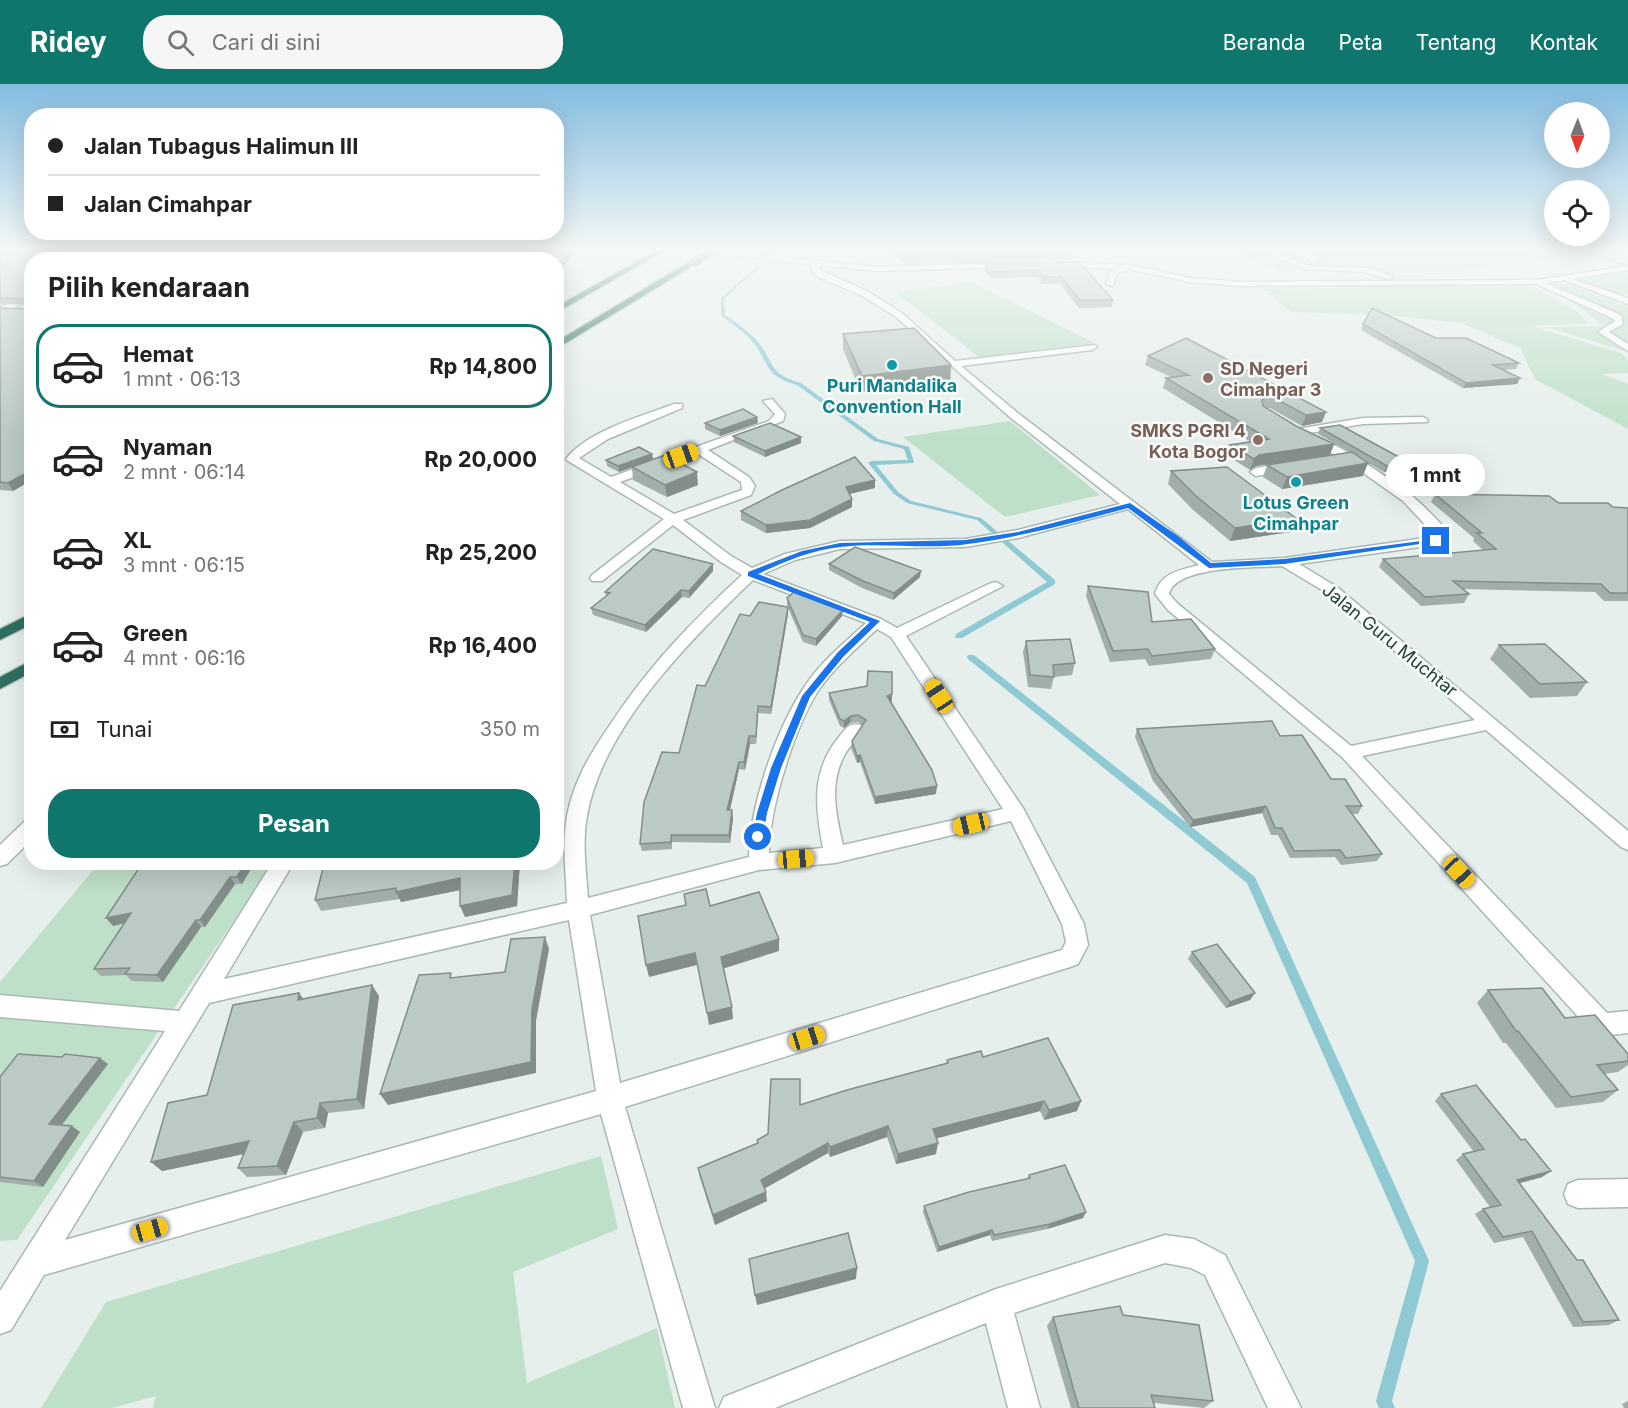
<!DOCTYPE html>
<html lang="id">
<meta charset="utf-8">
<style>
:root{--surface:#fff;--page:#f6f6f6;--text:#222;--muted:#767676;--line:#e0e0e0;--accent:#0f766e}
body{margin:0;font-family:Inter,sans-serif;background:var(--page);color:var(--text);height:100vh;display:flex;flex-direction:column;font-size:22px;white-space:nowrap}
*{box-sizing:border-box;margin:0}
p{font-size:20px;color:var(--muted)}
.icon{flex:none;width:33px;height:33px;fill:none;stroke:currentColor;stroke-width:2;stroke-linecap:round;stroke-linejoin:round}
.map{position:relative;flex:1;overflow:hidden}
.details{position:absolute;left:24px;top:168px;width:540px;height:618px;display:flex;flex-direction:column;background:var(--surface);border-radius:24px;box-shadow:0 6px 24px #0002}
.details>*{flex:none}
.top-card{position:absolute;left:24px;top:24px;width:540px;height:132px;border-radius:24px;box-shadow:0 6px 24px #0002;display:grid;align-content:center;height:132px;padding:0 24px;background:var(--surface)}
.needle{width:39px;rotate:181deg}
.tools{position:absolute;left:1544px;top:18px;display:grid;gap:12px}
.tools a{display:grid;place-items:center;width:66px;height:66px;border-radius:50%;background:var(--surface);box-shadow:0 6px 24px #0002;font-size:30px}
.end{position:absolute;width:27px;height:27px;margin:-14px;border:8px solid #1a73e8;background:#fff;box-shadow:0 0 0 3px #fff}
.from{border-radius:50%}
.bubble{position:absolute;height:42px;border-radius:21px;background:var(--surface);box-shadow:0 6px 24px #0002;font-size:20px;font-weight:700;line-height:42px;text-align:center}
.car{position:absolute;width:18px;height:36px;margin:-18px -9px;border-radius:8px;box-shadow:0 0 4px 2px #0007;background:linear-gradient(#f5c518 24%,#345 0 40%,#f5c518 0 76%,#345 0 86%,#f5c518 0)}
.top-card b{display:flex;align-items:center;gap:21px;height:57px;font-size:22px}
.top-card b+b{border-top:2px solid var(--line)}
.top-card i{width:15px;height:15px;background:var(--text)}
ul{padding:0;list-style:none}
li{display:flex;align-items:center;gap:18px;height:84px;margin:0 12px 9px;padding:0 12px;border:3px solid transparent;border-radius:24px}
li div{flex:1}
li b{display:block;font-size:22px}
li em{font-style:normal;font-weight:700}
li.active{border-color:var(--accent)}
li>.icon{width:54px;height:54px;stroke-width:1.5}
h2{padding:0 24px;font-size:27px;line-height:72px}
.pay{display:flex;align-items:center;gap:15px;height:66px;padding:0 24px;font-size:22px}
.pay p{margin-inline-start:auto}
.button{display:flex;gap:12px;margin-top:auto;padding:12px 24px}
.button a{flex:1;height:69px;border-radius:24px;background:var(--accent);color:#fff;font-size:24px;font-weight:700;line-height:69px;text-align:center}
header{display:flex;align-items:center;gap:36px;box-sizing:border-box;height:84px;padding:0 30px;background:var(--accent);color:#fff}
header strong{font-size:28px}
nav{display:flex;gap:33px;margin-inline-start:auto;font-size:21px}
.search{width:420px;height:54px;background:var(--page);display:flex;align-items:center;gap:15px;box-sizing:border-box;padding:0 21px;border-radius:24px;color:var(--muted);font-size:22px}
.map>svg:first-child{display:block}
.green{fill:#bfe0c8}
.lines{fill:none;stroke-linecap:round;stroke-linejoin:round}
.stream{fill:#8ec9d4;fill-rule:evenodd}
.minor-casing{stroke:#a8b8b2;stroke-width:3}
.highway-casing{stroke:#c2cac8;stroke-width:3}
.minor{fill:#fff;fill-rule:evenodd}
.highway{fill:#2f6f62;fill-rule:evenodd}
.highway-bridge-casing{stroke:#c2cac8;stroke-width:10;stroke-linecap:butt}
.highway-bridge{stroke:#2f6f62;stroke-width:8}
.wall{fill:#a1aea9}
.shaded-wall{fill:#838d89}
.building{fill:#bbcac4;stroke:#838d89;stroke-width:1.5}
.route{fill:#1a73e8}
.culture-dot{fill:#0f9aa8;stroke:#f7fbf9;stroke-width:2}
.education-dot{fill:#8d6e63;stroke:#f7fbf9;stroke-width:2}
.labels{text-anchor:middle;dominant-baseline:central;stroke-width:5;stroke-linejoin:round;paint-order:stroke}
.far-education-label{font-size:18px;font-weight:bold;fill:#785e54;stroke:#f7fbf9;text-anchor:start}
.far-culture-label{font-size:18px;font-weight:bold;fill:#0d838f;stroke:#f7fbf9}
.far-street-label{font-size:18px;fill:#24423a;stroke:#f7fbf9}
</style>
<header>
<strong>Ridey</strong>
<div class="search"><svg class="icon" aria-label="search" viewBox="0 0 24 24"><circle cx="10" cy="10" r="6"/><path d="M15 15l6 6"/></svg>Cari di sini</div>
<nav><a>Beranda</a><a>Peta</a><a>Tentang</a><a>Kontak</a></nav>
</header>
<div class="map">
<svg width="1628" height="1324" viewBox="0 0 1628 1324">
<rect width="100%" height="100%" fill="#e6efeb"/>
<path class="green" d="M1234 167H1578L1591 171 1455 186H1278Z
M1628 188V210H1612L1574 197Z
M971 198 1095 259 979 273 895 208Z
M1566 200 1628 223V268L1547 243 1604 242 1578 222 1542 201Z
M1425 202 1533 203 1576 227 1589 240 1531 242 1621 269 1628 276V289L1602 290 1628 300V345L1535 295 1520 264 1461 239 1395 232 1291 228 1262 205Z
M1010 337 1100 411 1005 433 903 353Z
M99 779H273L17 1156 0 1157V898Z
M601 1072 618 1145 513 1188 527 1299 657 1244 675 1324H153L156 1312 112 1324H41L106 1218Z"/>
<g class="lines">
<path class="stream" d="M755 184 758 185 724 215 725 231C737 239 749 247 758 258 775 280 769 290 801 299L878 355 909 363 914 378 913 379 876 381 898 408 911 417 981 434 1055 496V500L962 554H956L955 552 956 550 1047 498 977 436 907 419 894 410 868 379 871 377 908 376 904 365 874 357 797 301C763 292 770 278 751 256 742 246 731 240 721 231V214Z
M968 571H974L1255 793 1429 1177 1392 1317 1395 1324H1379L1376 1317 1415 1177 1247 799 968 575 967 573Z"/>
<g class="minor-casing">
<path id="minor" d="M480 167H497L453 176H432Z
M698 167H722L877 183 1011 179 1012 181 1008 183 877 187 820 181V186L867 207 902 229 955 277 1095 261 1097 263 1092 266 961 282 1019 330 1212 478 1284 474 1432 453 1435 451 1403 417 1345 376 1306 356V352C1323 348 1395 398 1411 411 1424 422 1439 437 1450 451L1441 460 1299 480 1337 503 1628 747V766L1621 763 1486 646 1362 672 1607 929 1628 927V949L1602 952 1593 949 1342 673 1168 526 1155 510C1160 489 1180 486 1199 481L1128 425 1018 454 965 463 840 465 795 476 763 490 881 535 897 544 991 499 996 498 1003 502 906 552 1023 724 1084 840 1088 861 1078 880 1070 883 625 1023 715 1324H683L601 1030 44 1191 11 1246 0 1250V1207L165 947 0 933V911L179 927 273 778H294L224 895 567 819C566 790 562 760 567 732 574 696 591 668 612 638 649 582 693 536 742 491L721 478 673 441 602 497H592L590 494 592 491 664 435 568 377 566 375C587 347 642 332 674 320H682V324L608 355 579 374 611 393 769 337 775 330 763 317 772 315 785 330 783 337 708 366 749 393 755 402 751 411 683 436 731 472 752 484 785 470 840 457 965 455 1018 446 1120 420 1011 334 896 233 861 211 818 193 812 187V181ZM698 370 741 398 742 406 674 430 620 398ZM1282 482 1327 509 1475 636 1351 662 1178 520 1169 510C1176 481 1257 484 1282 482ZM753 496 866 539C845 558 823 576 807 599 777 642 750 720 749 773L588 814C586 786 582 759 587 732 602 644 691 555 753 496ZM877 545 891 553 1003 725 843 761C836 732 829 700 844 672 849 662 858 654 864 645L861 641C850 638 846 644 839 653 811 687 815 723 823 764L769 769C769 725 795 641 820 604 836 582 857 564 877 545ZM1011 737 1062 840 1066 858 1062 866 620 999 590 831 759 786 835 779ZM569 836 596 1007 65 1156 209 919Z
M1261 167C1278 166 1290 177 1306 181 1334 187 1367 177 1393 193L1389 195 1364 188 1305 185Z
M1293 167H1303L1322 176 1308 179 1310 175Z
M1586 167H1597L1628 177V181Z
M1057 178 1130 181 1190 194 1240 198 1537 196 1628 182V186L1572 195 1628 214V220L1564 196 1546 199 1621 231 1623 240 1609 248 1628 260V267L1598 248 1615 237 1614 235 1536 200 1240 202 1190 198 1130 185 1117 189 1114 200 1110 202 1106 200 1110 188 1117 185 1054 182 1053 180Z
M32 211V216L6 227H0V223Z
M1423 333 1428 336 1427 338 1363 340 1297 351 1291 348 1297 345 1363 334Z
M1288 379 1294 383 1292 386 1256 392 1250 388 1256 384Z
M32 735V755L7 780 0 782V761L25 737Z
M1628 1095V1123L1578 1124 1568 1120 1564 1110 1568 1100 1578 1096Z
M1165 1151 1194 1155 1225 1171 1301 1324H1268L1205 1191 1191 1184 1165 1179 1014 1229 1040 1324H1008L986 1239 775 1324H719L724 1313 996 1205Z"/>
</g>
<g class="highway-casing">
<path id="highway" d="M655 167H664L556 229V223Z
M692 176 699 178 556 265V258Z
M32 529V540L0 556V545Z
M32 576V588L0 605V593Z"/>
</g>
<use href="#minor" class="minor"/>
<use href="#highway" class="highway"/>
<g class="highway-bridge-casing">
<path id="highway-bridge" d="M695 178 713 167"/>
</g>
<use href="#highway-bridge" class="highway-bridge"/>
</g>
<path class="wall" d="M0 167 160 168 161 167H469L437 173H452L481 167H578L563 183H556V176H32V396L13 407 0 406V224L28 225 31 223V221L0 220Z
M890 167H1003L1070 172 1069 176 906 180Z
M1079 178 1113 216 1112 223 1079 224 1060 200H1042L1038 193 991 194 984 186 985 180Z
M1363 240 1436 254 1519 279 1516 285 1503 286 1517 300 1463 304 1361 246Z
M843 250 951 281 950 298 861 308 843 265Z
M1186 254 1322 338 1302 342 1270 324H1267L1296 342 1334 360 1330 371 1256 382 1250 386 1226 371 1230 361 1251 358 1163 304 1166 294 1171 293 1145 281 1148 272Z
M705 339H758L720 352 705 345Z
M1320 344 1408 378 1405 385 1384 388 1365 377 1363 392 1282 405 1263 393 1267 381 1350 368 1318 350Z
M733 352 801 353V359L765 373 734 358Z
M652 370 653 376 698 401 667 413 633 396 632 383 619 388 607 382 606 376Z
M1171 387 1297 435 1291 448 1230 457 1192 425 1168 400Z
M875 396V404L849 410 852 415V423L810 444 766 449 741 436V427Z
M1435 410 1628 424V517H1604L1595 508 1462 505 1469 510 1464 519 1421 522 1379 483 1383 475 1483 466 1473 457 1474 454 1431 418Z
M829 480 920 493 893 516 862 504 829 486Z
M713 487 689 514 682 513 646 548 593 531 591 524 606 512 605 508Z
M1088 502 1152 538 1215 565 1211 575 1149 582 1145 575 1110 578 1086 512Z
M787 514 843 526 842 532 816 562 803 558 788 524V530L771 630 758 629 756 660H750L745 686 739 685 730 726 733 734 730 759 672 758V765L642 767 640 760 679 669 705 602 750 532 788 523 787 521Z
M1026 557 1075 579 1072 591 1054 593 1051 605 1028 603 1023 568Z
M1499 561 1587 598 1577 612 1530 614 1490 575Z
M829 609 892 610V617H891L936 710 875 720 860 678 857 679 851 664 852 657 863 642 858 638 850 639 844 644 840 642 829 616Z
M1137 645 1280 652 1331 695 1362 722 1358 730H1352L1382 770 1377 777 1341 781 1335 773 1290 774 1278 751H1271L1262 729 1190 743 1153 697 1135 653Z
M143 778H255L242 800H235L205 843H201L163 898 132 897 126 891 101 892 94 885 124 839 113 842Z
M329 778H520L517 822 465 833 460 806 401 818 400 815 321 827 315 816Z
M1192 868 1255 909 1250 916 1226 924 1188 875Z
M1488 906 1565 934 1628 970V981L1618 988 1604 990 1618 1006 1603 1018 1556 1024 1506 959H1503L1477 919Z
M379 912 364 1025 328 1029 325 1044 303 1048 286 1091 247 1093 238 1084 243 1070 162 1087 151 1078 207 1011 303 915Z
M62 973 108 980 62 1041 80 1048 43 1103 0 1098V993Z
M983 973 1077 1027 1044 1036 1040 1027 936 1054V1070L896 1080 887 1053 830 1073 828 1069 764 1104 767 1117 715 1141 700 1094 698 1084 757 1059V1056L768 1050 800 1021 946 980 947 976Z
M1441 1010 1521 1056 1551 1087 1542 1093 1520 1099 1619 1236 1609 1241 1573 1243 1523 1153 1494 1159 1475 1130 1483 1125 1490 1123 1456 1076 1463 1070 1474 1068 1435 1017Z
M1029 1091 1086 1128 1083 1134 1047 1145 992 1157 990 1151 937 1168 923 1128 924 1122 1027 1095Z
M1123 1231 1213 1317 1204 1324 1154 1319 1155 1324H1071L1047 1242 1053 1233Z
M1628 1317V1324H1624L1622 1320Z"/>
<path class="shaded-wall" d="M438 167H469L432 174 428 171 430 168Z
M572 167H578L563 183 562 177Z
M951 281 950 298 861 308 862 292Z
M1520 294 1517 300 1463 304 1466 299Z
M1326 328 1322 338 1302 342 1306 331Z
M757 333 758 339 720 352V346Z
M801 353V359L765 373V367Z
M1334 360 1330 371 1256 382 1250 386 1254 375 1259 371Z
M652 370 653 376 619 388 618 382Z
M1408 378 1405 385 1384 388 1387 382Z
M1368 379 1363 392 1282 405 1287 393Z
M32 386V396L13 407 8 399Z
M697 388 698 401 667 413 665 401Z
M875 396V404L845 411 846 403Z
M852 415V423L810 444 766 449V441Z
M1297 435 1291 448 1230 457 1235 444Z
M713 480V487L689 514V507Z
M921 487 920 493 893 516 894 509Z
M681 506 682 513 646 548 645 541Z
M788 523V530L771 630V623Z
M843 526 842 532 816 562V555Z
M892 610V617L887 619V612Z
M758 622V629L756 660V652Z
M851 632 850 639 844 644V637Z
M749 652 750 660 745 686 744 678Z
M860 671V678L857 679V672Z
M739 678V685L728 734 727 726Z
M937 702 936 710 875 720V713Z
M1266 722 1262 729 1190 743 1193 736Z
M732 726 733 734 730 759 729 751Z
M246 778H255L242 800 237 793Z
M515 778H520L517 822 465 833 460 822Z
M230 793 235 800 205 843 200 836Z
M460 794 465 805 401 818 396 808Z
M131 829 137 836 113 842 106 834Z
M196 836 201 843 163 898 157 891Z
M545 853 549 865 536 937V989L388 1021 380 1010 532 925Z
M779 855V867L722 885 721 873Z
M695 869 697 881 649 893 646 881Z
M372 901 379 912 364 1025 357 1015Z
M299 909 307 920 298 916Z
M1255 909 1250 916 1226 924 1230 918Z
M732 923 733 935 709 941 707 929Z
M100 974 108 980 57 1047 49 1040Z
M1044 1017 1040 1027 931 1056 933 1045Z
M1081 1017 1077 1027 1044 1036 1049 1026Z
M320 1019 328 1029 325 1044 317 1034Z
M294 1038 303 1048 286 1091 277 1082Z
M72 1042 80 1048 43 1103 34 1097Z
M888 1042 887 1053 830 1073V1063Z
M249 1057 258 1067 162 1087 151 1078Z
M828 1059V1069L762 1106 761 1096Z
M938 1059 936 1070 896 1080 898 1070Z
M1551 1087 1542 1093 1509 1102 1517 1096Z
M766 1108 767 1117 715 1141 713 1131Z
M1086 1128 1083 1134 1047 1145 1050 1140Z
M992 1146 990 1151 937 1168 939 1163Z
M857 1184 856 1195 757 1221 755 1211Z"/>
<path class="building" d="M0 167 160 168 161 167H438L430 168 428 171 431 173H452L481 167H572L562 177H556V176H32V386L8 399 0 398V224L28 225 31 223 30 215 0 214Z
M895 167H1003L1005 168 1007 167H1066L1070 172 906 175Z
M1079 178 1113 216H1080L1061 193H1043L1039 186 992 188 985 180Z
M1372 224 1436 254H1466L1519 279 1493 281 1520 294 1466 299 1363 240Z
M914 244 951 281 862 292 843 250Z
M1186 254 1326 328 1306 331 1274 314H1264L1262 316 1263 322 1296 342 1334 360 1259 371 1254 375 1230 361 1269 355 1166 294 1189 291 1148 272Z
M743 325 757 333 720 346 705 339Z
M770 339 801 353 765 367 733 352Z
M1340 341 1408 378 1387 382 1320 344Z
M639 363 652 370 618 382 606 376Z
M1352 368 1368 379 1287 393 1267 381Z
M665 371 697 388 665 401 632 383Z
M855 373 875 396 846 403 852 415 810 436 766 441 741 427 782 406Z
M1227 383 1297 435 1235 444 1196 412 1171 387Z
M1435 410 1549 412 1559 419H1608L1613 423 1628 424V509H1610L1601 500 1453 497 1469 510 1425 513 1383 475 1496 465 1477 449H1482Z
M855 463 921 487 894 509 863 497 829 480Z
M653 465 713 480 689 507 681 506 645 541 591 524 610 509 605 508Z
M1088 502 1148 508 1152 538 1191 535 1215 565 1152 572 1148 565 1113 567Z
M795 507 843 526 816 555 803 551 787 514Z
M759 518 788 523 771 623 758 622 756 652H749L744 678H739L727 726H732L729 751H671V758L640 760 644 718 662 668 679 669 697 601 705 602 740 530 750 532Z
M1070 555 1075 579 1053 581 1054 593 1030 591 1026 557Z
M1545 560 1587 598 1540 600 1499 561Z
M868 587 892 588V610L887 612 932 686 937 702 875 713 860 671 857 672 852 657 866 636 858 631 851 632 844 637 840 635 829 609 867 602Z
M1272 637 1280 652 1302 651 1331 695H1345L1362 722H1346L1382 770 1346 774 1340 766 1294 767 1282 744H1275L1266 722 1193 736 1156 689 1137 645Z
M143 778H246L237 793H230L200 836H196L157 891 125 890 130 884 94 885 131 829 106 834Z
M329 778H515L512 811 460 822V794L396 808V804L315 816 323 784 328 783Z
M706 805 710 822 759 808 779 855 721 873 732 923 707 929 695 869 646 881 638 832 686 821 684 810Z
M545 853 532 925 531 978 380 1010 419 891 451 889 450 894 505 888 511 855Z
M1217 860 1255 909 1230 918 1192 868Z
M372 901 357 1015 320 1019 317 1034 294 1038 277 1082 238 1084 249 1057 151 1078 168 1019 207 1011 233 921 299 909 298 916Z
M1542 904 1565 934 1595 931 1628 970V977L1597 981 1618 1006 1571 1013 1518 947H1516L1488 906Z
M1048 954 1081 1017 1049 1026 1044 1017 933 1045 938 1059 898 1070 888 1042 830 1063 828 1059 761 1096 766 1108 713 1131 698 1084 758 1059 757 1056 768 1050 771 995H800V1021L847 1006 948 979 947 976 981 967 983 973Z
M18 970 62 973 65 970 100 974 49 1040 72 1042 34 1097 0 1093V993Z
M1476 1001 1521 1056 1525 1055 1551 1087 1517 1096 1577 1176H1583L1619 1236 1583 1238 1532 1147 1503 1153 1483 1125 1501 1121 1463 1070 1484 1065 1441 1010Z
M1065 1081 1086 1128 1050 1140 994 1151 992 1146 939 1163 924 1122 969 1108 1030 1094 1029 1091Z
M848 1149 857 1184 755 1211 749 1175Z
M1120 1222 1123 1231 1199 1241 1213 1317 1151 1311 1155 1324H1079L1053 1233Z"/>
<linearGradient id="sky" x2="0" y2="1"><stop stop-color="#84bce0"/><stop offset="0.47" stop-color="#f4f8f6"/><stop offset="1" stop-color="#f4f8f6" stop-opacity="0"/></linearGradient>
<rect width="1628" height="352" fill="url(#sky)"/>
<path class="route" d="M1130 419 1178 452 1211 479 1284 475 1436 455 1440 457 1284 480 1209 484 1128 424C1075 438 1022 453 968 460 926 466 882 458 840 463 812 466 783 478 758 490L880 537 844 572 810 613 781 684 767 729 763 753 762 756H754L752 753 757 729 771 684 802 612 838 568 870 538 748 492V488L802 467 840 459 965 456 1018 448Z"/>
<g class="culture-dot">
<circle cx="892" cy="281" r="6"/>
<circle cx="1296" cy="398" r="6"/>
</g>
<g class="education-dot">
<circle cx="1208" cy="294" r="6"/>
<circle cx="1258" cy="356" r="6"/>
</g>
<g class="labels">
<g class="far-education-label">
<text x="1220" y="284">SD Negeri<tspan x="1220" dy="21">Cimahpar 3</tspan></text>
<text x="1246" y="346" text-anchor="end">SMKS PGRI 4<tspan x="1246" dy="21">Kota Bogor</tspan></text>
</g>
<g class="far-culture-label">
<text x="892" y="301">Puri Mandalika<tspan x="892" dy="21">Convention Hall</tspan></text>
<text x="1296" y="418">Lotus Green<tspan x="1296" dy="21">Cimahpar</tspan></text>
</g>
<g class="far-street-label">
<text transform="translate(1390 556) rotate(39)">Jalan Guru Muchtar</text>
</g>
</g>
</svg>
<div class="tools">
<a><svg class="needle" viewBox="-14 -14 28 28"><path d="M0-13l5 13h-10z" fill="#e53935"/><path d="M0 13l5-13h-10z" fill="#767676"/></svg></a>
<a><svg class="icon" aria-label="locate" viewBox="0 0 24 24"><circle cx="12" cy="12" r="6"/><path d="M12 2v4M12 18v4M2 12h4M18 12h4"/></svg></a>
</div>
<i class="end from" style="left:758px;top:753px"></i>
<i class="end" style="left:1436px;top:457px"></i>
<div class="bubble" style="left:1386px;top:370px;width:99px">1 mnt</div>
<i class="car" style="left:681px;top:372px;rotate:70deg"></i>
<i class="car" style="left:939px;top:612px;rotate:327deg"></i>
<i class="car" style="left:971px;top:740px;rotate:257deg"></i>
<i class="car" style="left:796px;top:775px;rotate:85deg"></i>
<i class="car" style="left:1459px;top:788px;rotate:137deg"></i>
<i class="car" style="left:807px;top:954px;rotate:73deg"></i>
<i class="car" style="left:150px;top:1146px;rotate:74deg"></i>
<div class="top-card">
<b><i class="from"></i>Jalan Tubagus Halimun III</b>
<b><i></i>Jalan Cimahpar</b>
</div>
<section class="details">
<h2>Pilih kendaraan</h2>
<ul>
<li class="active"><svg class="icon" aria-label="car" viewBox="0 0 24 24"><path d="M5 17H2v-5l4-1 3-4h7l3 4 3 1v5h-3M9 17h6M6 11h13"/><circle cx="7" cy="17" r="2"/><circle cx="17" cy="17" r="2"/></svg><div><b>Hemat</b><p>1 mnt · 06:13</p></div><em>Rp 14,800</em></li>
<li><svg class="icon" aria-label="car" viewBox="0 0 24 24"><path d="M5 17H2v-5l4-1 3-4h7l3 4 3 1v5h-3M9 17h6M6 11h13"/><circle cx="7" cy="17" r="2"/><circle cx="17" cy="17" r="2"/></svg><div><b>Nyaman</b><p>2 mnt · 06:14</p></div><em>Rp 20,000</em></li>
<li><svg class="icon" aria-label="car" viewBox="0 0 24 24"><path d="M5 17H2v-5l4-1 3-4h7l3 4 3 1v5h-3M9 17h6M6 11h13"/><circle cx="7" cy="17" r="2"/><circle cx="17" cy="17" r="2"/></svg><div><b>XL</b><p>3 mnt · 06:15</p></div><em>Rp 25,200</em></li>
<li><svg class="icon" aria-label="car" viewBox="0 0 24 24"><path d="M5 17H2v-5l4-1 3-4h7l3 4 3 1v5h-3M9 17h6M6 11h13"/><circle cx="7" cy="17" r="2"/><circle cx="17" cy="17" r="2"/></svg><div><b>Green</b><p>4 mnt · 06:16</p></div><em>Rp 16,400</em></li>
</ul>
<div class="pay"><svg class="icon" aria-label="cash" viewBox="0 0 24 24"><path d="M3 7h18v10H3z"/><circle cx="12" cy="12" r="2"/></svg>Tunai<p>350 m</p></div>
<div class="button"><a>Pesan</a></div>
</section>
</div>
